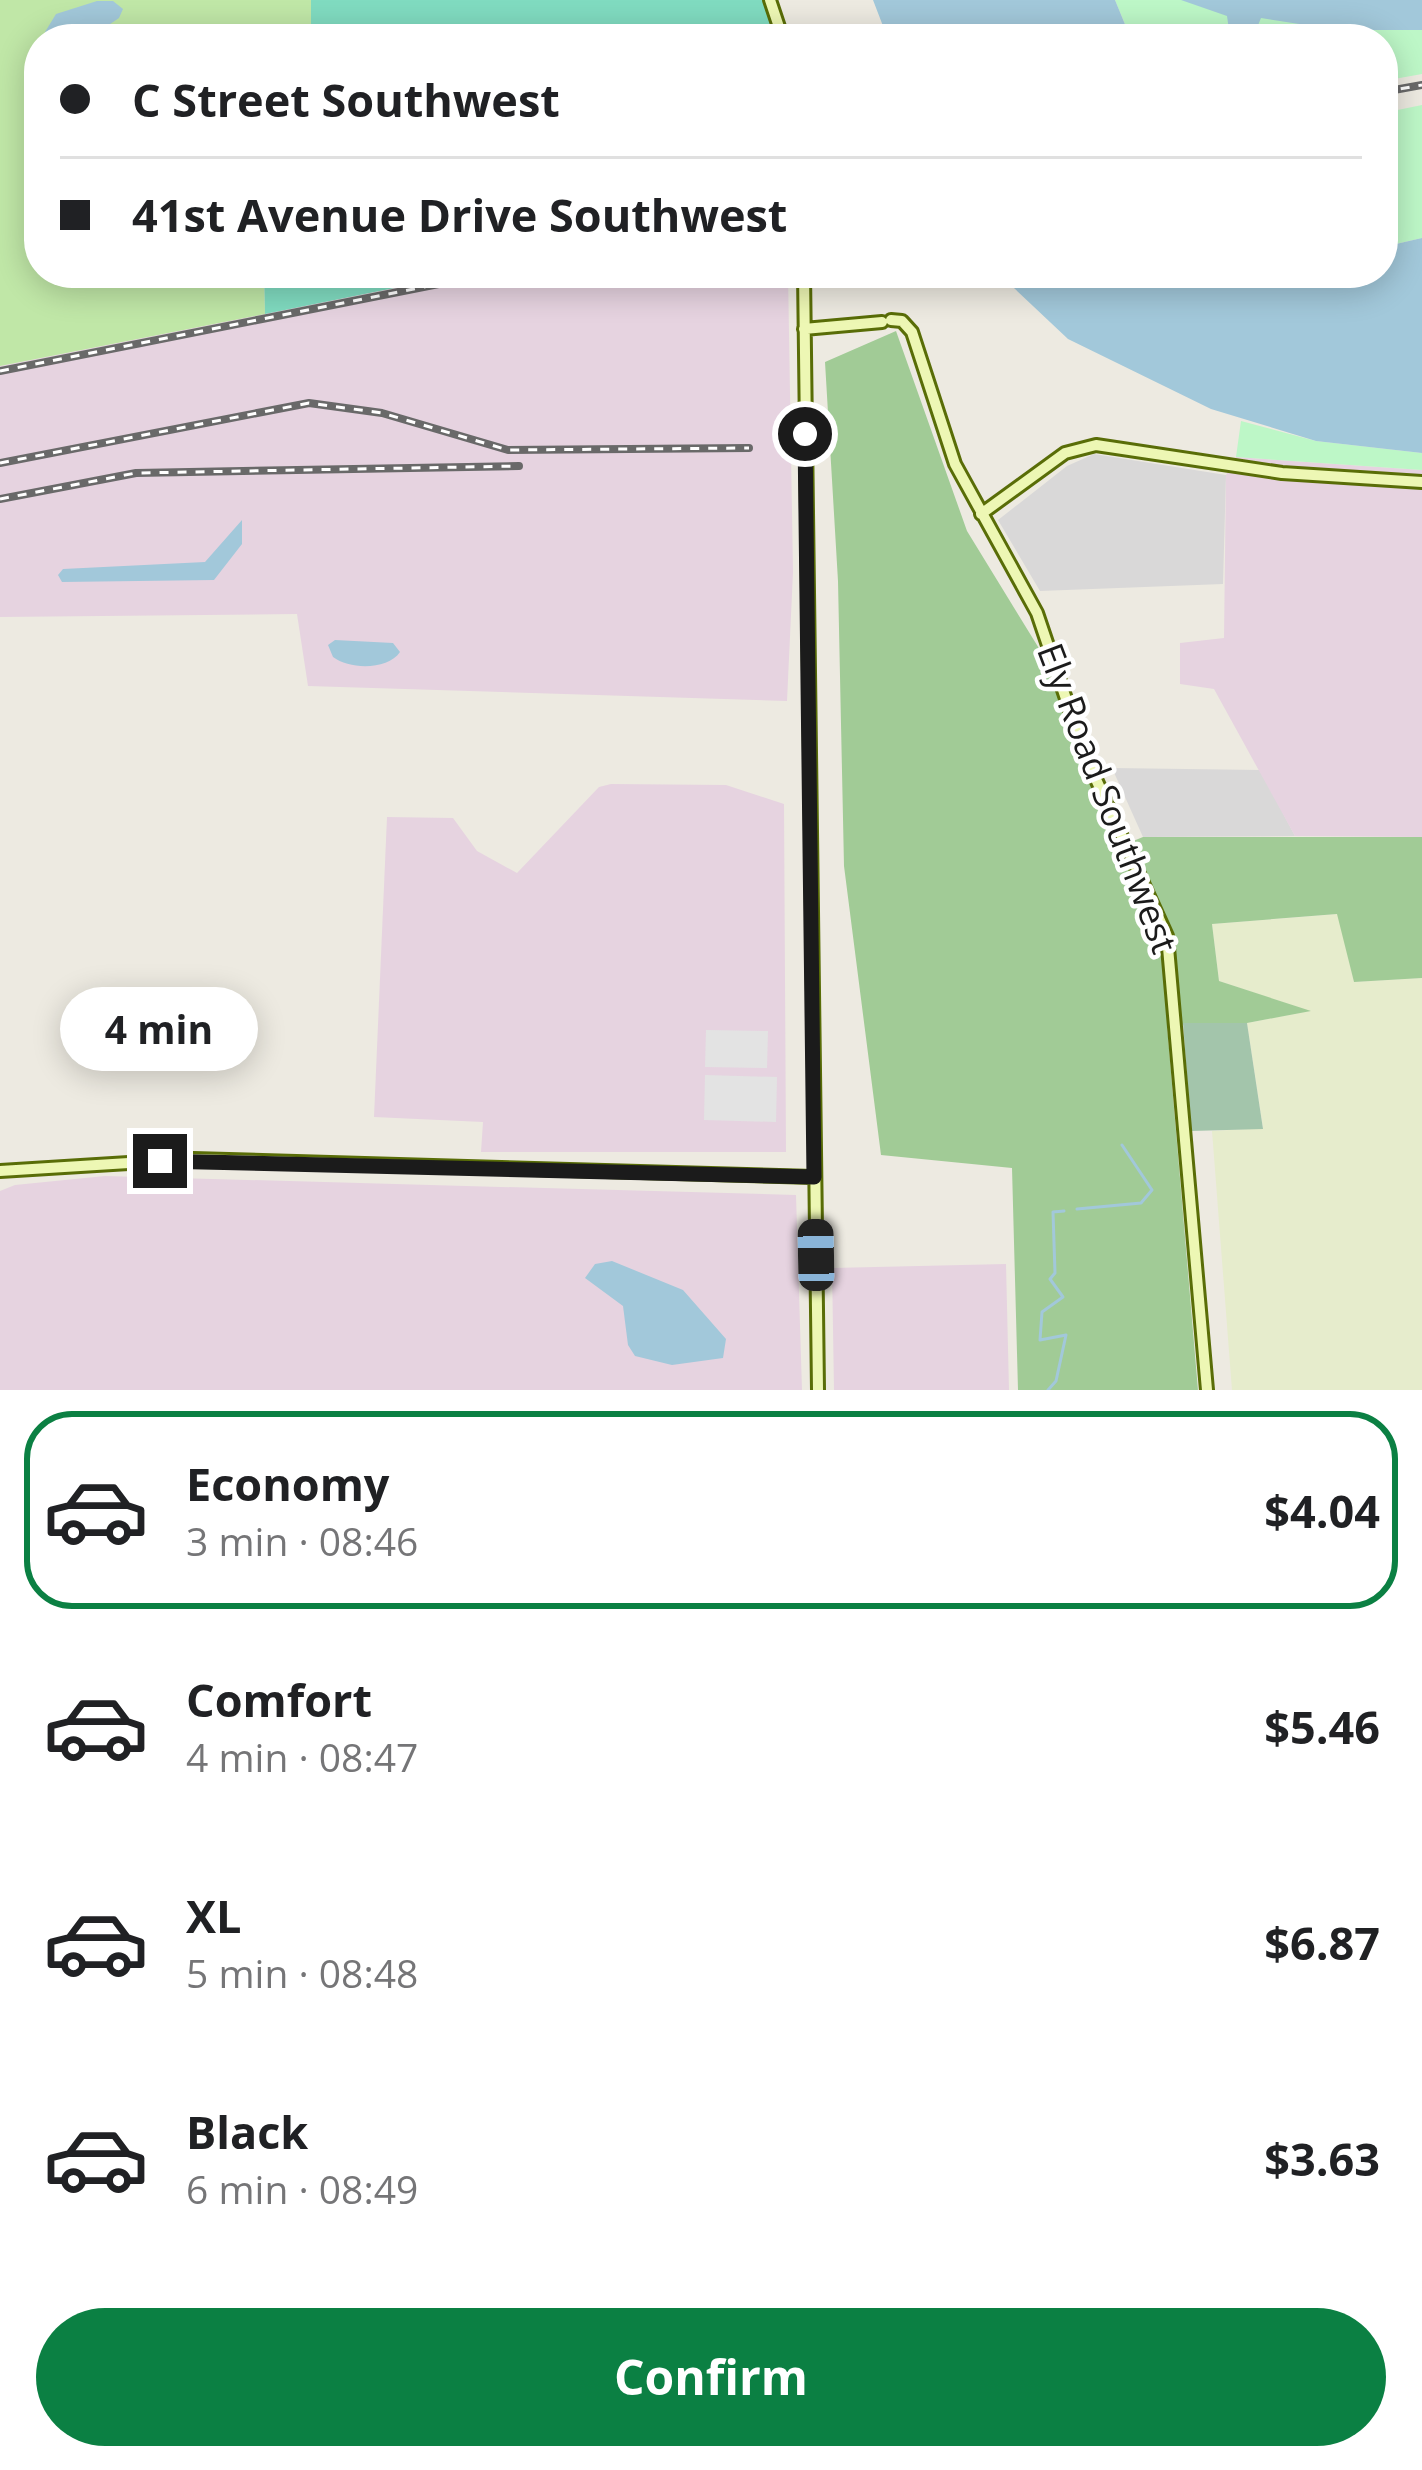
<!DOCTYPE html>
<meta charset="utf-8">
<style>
:root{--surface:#fff;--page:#f2f2f2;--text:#202124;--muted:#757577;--line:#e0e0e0;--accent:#0b8043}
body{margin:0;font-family:"Open Sans",sans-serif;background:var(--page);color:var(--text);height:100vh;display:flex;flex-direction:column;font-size:45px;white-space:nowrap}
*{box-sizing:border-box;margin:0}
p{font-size:39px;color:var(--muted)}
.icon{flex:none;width:66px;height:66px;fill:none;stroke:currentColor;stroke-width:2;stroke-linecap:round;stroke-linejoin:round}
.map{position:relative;height:1390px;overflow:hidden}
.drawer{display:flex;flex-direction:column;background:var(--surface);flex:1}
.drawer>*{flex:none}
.hud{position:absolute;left:24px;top:24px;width:1374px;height:264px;border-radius:48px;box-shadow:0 6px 30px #0003;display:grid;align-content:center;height:264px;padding:0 36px;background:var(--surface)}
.end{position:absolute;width:54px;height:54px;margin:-27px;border:15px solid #1b1b1b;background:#fff;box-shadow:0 0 0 6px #fff}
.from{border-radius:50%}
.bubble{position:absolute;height:84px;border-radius:42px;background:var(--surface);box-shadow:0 6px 30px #0003;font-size:39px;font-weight:700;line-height:84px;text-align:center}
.car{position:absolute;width:36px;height:72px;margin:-36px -18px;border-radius:15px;box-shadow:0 0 9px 3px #0007;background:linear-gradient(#222 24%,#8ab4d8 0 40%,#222 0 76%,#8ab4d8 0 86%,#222 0)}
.hud b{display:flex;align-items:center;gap:42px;height:114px;font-size:45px}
.hud b+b{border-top:3px solid var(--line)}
.hud i{width:30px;height:30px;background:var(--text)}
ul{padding:21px 0 0;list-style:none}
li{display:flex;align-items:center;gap:36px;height:198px;margin:0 24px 18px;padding:0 12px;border:6px solid transparent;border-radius:48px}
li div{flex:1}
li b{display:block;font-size:45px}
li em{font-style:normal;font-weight:700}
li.selected{border-color:var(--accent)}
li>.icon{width:108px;height:108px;stroke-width:1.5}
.cta{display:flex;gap:24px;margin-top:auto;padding:24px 36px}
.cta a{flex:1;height:138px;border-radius:72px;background:var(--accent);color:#fff;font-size:48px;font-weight:700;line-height:138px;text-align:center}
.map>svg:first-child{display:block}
.residential{fill:#d9d8d8}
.industrial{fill:#e6d3e0}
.farmland{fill:#e6eccc}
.grass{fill:#c0e7a7}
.forest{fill:#a1cb96}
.cemetery{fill:#a3c5ab}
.park{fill:#bdf7c7}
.pitch{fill:#80dbc0}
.parking{fill:#e3e3e3}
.water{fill:#a2c8da}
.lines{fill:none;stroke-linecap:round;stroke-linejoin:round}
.stream{stroke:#a2c8da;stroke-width:3}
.secondary-casing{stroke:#596d07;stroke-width:16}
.secondary{stroke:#edf7b4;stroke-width:10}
.rail-casing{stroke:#696969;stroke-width:8}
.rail{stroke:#fff;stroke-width:3;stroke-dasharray:9;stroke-linecap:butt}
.route{stroke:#1b1b1b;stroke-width:15}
.labels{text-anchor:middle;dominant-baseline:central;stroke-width:9;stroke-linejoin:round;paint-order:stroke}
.street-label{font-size:36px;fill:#1b1b1b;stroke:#fff}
</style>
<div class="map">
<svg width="1422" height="1390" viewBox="0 0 1422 1390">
<rect width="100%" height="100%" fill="#edeae1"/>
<path class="residential" d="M1094 454 1226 475 1223 584 1040 591 998 520 1067 466Z
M1112 768 1260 770 1295 836 1143 837Z"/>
<path class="industrial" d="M471 273H788L793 572 787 701 308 686 297 614 0 617V366Z
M1236 457 1422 470V837L1295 836 1214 689 1180 684V643L1224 638 1226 475Z
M611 784 726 785 784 804 786 1152H481L483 1122 374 1117 387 817 453 818 477 851 517 873 599 787Z
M105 1176 796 1195 802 1390H0V1191L15 1185Z
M1006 1264 1009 1390H834L832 1268Z"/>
<path class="farmland" d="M1338 914 1354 982 1422 978V1390H1232L1212 1131 1263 1128 1247 1023 1309 1011 1219 981 1212 924Z"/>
<path class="grass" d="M0 0H311V39H39V273H264L265 314 0 366Z"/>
<path class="forest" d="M896 331 967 531 1040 650 1116 848 1143 837H1422V978L1354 982 1337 914 1212 924 1219 981 1311 1011 1247 1023 1167 1025 1198 1390H1018L1012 1168 881 1155 844 866 838 581 825 362Z"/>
<path class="cemetery" d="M1183 1023H1247L1263 1129 1191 1131Z"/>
<path class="park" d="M1115 0H1422V74L1383 81V39H1131Z
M1422 105V238L1383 247V113Z
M1241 421 1316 441 1422 453V470L1236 457Z"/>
<path class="pitch" d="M311 0H770L783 39H311Z
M264 273H469L265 314Z"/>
<path class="parking" d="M706 1030 768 1031 767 1068 705 1067Z
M705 1075 777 1077 776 1122 704 1120Z"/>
<path class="water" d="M873 0H1115L1131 39H888Z
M1181 0H1422V30H1338L1261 18 1254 35 1240 39 1229 30 1227 16Z
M97 1H113L123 9 119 18 88 39H49L45 32 56 14Z
M1422 238V453L1316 441 1211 409 1068 339 998 273H1383V247Z
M242 520V544L214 580 62 582 58 575 63 569 205 562Z
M335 640 393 643 400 652C388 670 350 670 333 657L328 645Z
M612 1261 683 1290 726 1339 723 1358 672 1365 635 1356 628 1345 623 1306 585 1278 595 1264Z"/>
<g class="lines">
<path class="stream" d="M1077 1209 1141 1203 1152 1190 1122 1145
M1048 1390 1056 1381 1066 1335 1040 1340 1042 1312 1063 1297 1050 1279 1055 1273 1053 1212 1064 1211"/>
<g class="secondary-casing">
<path id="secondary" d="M770 0 783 39
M804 273 818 1390
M891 320 902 321 912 332 955 464 1037 613 1085 755 1167 936 1207 1390
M804 329 882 322
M981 514 1065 453 1096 445 1282 473 1422 482
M0 1171 193 1159 814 1177"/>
</g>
<use href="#secondary" class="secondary"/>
<g class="rail-casing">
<path id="rail" d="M1383 92 1422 85
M0 371 494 273
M0 463 309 403 382 413 508 450 749 448
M0 499 136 473 519 466"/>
</g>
<use href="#rail" class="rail"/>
</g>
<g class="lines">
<path class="route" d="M160 1161 814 1177 805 434"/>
</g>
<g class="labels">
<g class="street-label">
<text transform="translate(1108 798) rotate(69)">Ely Road Southwest</text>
</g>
</g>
</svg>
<i class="end from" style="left:805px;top:434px"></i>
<i class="end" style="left:160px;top:1161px"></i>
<div class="bubble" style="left:60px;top:987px;width:198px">4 min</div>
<i class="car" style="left:816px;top:1255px;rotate:359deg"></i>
<div class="hud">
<b><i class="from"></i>C Street Southwest</b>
<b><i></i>41st Avenue Drive Southwest</b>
</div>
</div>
<section class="drawer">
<ul>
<li class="selected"><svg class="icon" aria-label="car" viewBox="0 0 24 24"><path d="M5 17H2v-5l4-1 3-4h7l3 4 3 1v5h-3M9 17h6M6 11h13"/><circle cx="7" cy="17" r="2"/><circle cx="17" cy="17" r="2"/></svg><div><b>Economy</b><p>3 min · 08:46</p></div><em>$4.04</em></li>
<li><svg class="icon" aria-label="car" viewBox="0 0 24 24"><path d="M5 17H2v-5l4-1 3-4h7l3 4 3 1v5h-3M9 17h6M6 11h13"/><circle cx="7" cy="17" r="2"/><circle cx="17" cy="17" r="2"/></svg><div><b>Comfort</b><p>4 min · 08:47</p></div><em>$5.46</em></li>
<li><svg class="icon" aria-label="car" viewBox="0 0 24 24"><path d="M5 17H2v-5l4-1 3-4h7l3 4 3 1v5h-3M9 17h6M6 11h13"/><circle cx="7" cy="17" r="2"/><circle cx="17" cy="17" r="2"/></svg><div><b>XL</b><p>5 min · 08:48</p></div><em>$6.87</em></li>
<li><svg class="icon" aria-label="car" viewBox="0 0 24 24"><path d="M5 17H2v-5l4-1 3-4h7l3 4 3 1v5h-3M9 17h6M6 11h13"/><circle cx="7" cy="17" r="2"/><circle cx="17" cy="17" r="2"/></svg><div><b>Black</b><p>6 min · 08:49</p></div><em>$3.63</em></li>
</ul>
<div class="cta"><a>Confirm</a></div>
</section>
